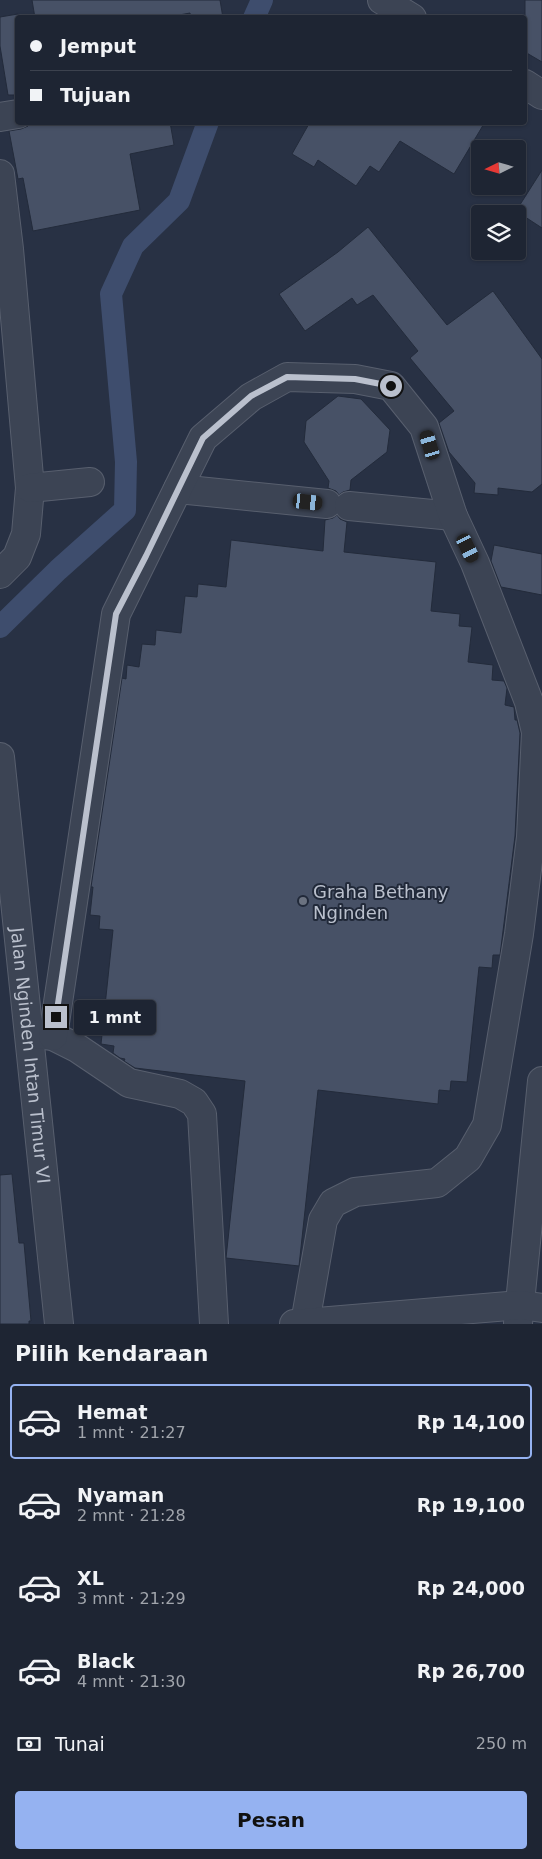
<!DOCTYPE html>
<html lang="id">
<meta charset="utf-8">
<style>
:root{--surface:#1e2533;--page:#262d3b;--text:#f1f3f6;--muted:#a1a5ac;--line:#3c424e;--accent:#95b2f1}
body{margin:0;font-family:"DejaVu Sans",sans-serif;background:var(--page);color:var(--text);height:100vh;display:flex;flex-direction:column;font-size:19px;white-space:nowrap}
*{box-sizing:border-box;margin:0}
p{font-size:16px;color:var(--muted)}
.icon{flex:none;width:28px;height:28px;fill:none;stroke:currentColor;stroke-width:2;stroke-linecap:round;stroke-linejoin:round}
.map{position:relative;height:1324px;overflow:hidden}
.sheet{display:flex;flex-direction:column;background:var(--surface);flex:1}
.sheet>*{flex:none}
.banner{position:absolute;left:15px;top:15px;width:512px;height:110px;border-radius:5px;box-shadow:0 1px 4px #0004,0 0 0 1px var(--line);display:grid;align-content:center;height:110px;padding:0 15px;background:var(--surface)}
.needle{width:32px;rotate:265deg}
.tools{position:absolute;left:471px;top:140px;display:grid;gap:10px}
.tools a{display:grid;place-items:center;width:55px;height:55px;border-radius:5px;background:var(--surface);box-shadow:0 1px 4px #0004,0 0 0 1px var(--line);font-size:25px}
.end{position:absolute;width:22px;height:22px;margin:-11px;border:6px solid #bac0cd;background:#111;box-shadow:0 0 0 2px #111}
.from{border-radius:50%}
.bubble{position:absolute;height:35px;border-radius:5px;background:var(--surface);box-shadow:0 1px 4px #0004,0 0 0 1px var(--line);font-size:16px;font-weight:800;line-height:35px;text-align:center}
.car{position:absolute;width:15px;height:30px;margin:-15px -8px;border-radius:6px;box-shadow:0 0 4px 1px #0007;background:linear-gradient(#222 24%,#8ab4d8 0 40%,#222 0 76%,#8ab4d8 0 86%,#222 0)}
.banner b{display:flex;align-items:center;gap:18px;height:48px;font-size:19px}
.banner b+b{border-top:1px solid var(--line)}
.banner i{width:12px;height:12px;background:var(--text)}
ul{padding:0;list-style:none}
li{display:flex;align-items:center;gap:15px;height:75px;margin:0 10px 8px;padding:0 5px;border:2px solid transparent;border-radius:5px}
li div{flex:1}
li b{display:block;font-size:19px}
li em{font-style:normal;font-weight:800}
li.current{border-color:var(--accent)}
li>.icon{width:45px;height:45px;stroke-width:1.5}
h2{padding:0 15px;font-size:22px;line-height:60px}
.pay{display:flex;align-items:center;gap:12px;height:55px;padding:0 15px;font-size:19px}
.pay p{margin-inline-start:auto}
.cta{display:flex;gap:10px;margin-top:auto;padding:10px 15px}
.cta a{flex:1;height:58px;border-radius:5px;background:var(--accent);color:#111;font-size:20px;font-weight:800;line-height:58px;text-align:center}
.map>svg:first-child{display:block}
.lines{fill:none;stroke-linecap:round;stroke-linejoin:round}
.canal{stroke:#3e4d6d;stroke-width:22}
.building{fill:#475166;stroke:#232b3b}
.minor-casing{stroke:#585f6e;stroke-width:30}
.minor{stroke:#3c4454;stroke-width:28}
.route{stroke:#bac0cd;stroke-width:6}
.worship-dot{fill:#6b7280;stroke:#212939;stroke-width:2}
.labels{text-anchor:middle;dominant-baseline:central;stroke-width:4;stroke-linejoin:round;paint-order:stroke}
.poi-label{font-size:18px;fill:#bac0cd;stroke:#212939;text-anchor:start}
.street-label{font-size:18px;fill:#bac0cd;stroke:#212939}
</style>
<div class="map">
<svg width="542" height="1324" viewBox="0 0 542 1324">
<rect width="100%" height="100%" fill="#283144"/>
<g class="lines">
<path class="canal" d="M254 18 262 0
M0 627 58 570 125 510 126 462 111 294 133 246 179 201 208 122"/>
</g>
<path class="building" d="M32 0H220L223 18H191L190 13 163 18H35Z
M525 0H542V62L525 52Z
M18 14V95H8L0 46V17Z
M31 122H170L174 145 130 154 140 210 33 231 23 178 18 179 9 131 21 129 28 126Z
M310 122H485L454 174 400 141 379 172 370 166 356 186 318 160 314 167 292 154Z
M542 170V228L516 211Z
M368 227 447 325 493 291 542 359V484L532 492 498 488V495L474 493 475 483 449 452 439 423 454 411 410 358 418 351 373 295 357 305 352 298 305 331 279 294 338 252Z
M338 396 361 399 390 430 387 452 351 480 350 490 343 492 339 495 336 491 328 488 329 481 304 442 306 421Z
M337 515 340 519 347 522 344 552 436 562 431 611 460 614 459 626 472 627 468 662 493 665 492 680 504 681 507 688 505 705 514 707 515 720H517L520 733 515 836 500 955H493L492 968 479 967 467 1082 451 1081 450 1091 439 1090 438 1104 318 1090 299 1266 226 1258 245 1081 135 1068 124 1061 125 1059 120 1058 113 1053 114 1046 101 1044 113 930 99 929 100 916 90 915 93 887H91L122 678 126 679 127 665 139 667 142 644 155 645 156 630 181 633 185 596 197 597 198 584 226 587 231 540 323 551 325 520 333 518Z
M494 545 542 554V595L501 587 491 561Z
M12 1174 19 1243H24L31 1321H29V1324H0V1175Z"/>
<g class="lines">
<g class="minor-casing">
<g id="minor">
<path d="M382 0 412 18"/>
<path d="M525 84 542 95"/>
<path d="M0 117 18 114"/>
<path d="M0 174 9 249 30 488 26 534 17 557 0 574"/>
<path d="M30 488 90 482"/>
<path d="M178 489 327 504"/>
<path d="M349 506 453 516"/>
<path id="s1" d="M0 757 59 1324"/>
<path d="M37 1034 53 1036 77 1048 129 1083 180 1094 194 1102 202 1114 214 1324"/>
<path d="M53 1036 116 614 203 438 251 397 287 377 355 379 391 386 424 427 453 516 475 563 529 702 536 732 531 837 519 934 487 1125 468 1158 437 1183 355 1192 333 1203 323 1220 305 1323"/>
<path d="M518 1323 542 1081"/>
<path d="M294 1324 520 1305 542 1308"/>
</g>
</g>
<use href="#minor" class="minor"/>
</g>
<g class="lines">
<path class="route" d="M56 1017 116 614 146 556 203 438 251 396 287 377 355 379 391 386"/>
</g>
<circle class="worship-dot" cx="303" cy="901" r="5"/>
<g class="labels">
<g class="poi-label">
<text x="313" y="891">Graha Bethany<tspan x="313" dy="21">Nginden</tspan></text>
</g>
<g class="street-label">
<text stroke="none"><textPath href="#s1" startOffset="300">Jalan Nginden Intan Timur VI</textPath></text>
</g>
</g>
</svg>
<div class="tools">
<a><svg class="needle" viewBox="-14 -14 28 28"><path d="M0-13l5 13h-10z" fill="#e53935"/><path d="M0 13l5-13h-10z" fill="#a1a5ac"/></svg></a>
<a><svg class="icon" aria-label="layers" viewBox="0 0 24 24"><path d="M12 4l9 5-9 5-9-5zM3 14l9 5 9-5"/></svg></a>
</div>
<i class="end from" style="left:391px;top:386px"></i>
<i class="end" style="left:56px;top:1017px"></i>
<div class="bubble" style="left:74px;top:1000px;width:82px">1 mnt</div>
<i class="car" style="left:430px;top:445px;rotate:343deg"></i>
<i class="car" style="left:308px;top:502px;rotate:96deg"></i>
<i class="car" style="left:468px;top:548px;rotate:154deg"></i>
<div class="banner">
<b><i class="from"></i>Jemput</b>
<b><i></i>Tujuan</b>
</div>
</div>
<section class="sheet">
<h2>Pilih kendaraan</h2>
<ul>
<li class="current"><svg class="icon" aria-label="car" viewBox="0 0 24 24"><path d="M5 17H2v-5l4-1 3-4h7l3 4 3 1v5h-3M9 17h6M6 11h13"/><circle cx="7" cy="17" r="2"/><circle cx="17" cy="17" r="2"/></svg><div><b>Hemat</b><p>1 mnt · 21:27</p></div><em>Rp 14,100</em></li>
<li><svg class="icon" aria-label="car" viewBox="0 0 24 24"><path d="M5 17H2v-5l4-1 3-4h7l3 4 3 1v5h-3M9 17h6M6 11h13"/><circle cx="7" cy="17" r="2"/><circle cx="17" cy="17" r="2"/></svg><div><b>Nyaman</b><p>2 mnt · 21:28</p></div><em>Rp 19,100</em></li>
<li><svg class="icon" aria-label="car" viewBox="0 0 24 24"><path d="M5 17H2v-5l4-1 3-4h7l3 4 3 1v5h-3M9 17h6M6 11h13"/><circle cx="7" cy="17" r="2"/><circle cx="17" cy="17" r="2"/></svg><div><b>XL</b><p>3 mnt · 21:29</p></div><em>Rp 24,000</em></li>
<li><svg class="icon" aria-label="car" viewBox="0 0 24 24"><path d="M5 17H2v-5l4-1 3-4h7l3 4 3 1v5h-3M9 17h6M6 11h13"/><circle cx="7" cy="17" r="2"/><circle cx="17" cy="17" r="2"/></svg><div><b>Black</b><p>4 mnt · 21:30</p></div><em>Rp 26,700</em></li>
</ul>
<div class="pay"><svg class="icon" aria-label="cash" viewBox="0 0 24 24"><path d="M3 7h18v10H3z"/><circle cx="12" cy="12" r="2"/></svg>Tunai<p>250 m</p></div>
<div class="cta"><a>Pesan</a></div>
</section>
